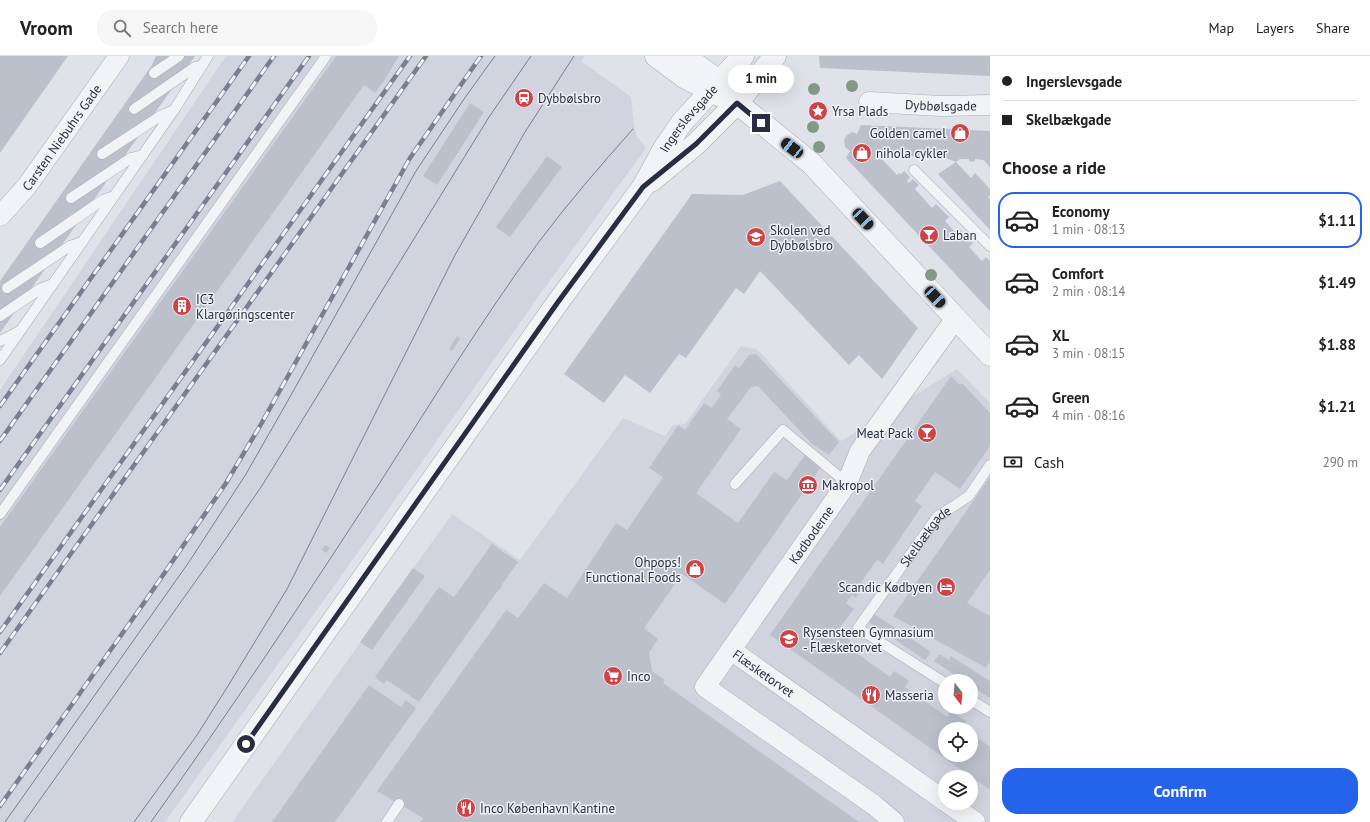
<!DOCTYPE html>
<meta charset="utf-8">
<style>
:root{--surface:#fff;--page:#f6f6f6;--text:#222;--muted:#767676;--line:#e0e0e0;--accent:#2563eb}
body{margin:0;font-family:"PT Sans",sans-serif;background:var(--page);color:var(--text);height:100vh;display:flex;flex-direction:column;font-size:15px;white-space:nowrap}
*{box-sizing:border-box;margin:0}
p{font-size:13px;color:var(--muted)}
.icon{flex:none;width:22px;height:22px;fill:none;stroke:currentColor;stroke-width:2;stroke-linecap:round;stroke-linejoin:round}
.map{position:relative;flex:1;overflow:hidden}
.drawer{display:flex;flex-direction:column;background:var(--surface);width:380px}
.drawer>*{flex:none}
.top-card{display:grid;align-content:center;height:88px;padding:0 12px;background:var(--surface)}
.needle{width:26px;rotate:164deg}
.controls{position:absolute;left:938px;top:618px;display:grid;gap:8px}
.controls a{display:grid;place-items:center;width:40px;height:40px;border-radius:50%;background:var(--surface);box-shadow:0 4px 16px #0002;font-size:20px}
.end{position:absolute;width:18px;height:18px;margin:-9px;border:5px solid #282e40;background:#fff;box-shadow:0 0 0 2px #fff}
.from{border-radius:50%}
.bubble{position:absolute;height:28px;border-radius:14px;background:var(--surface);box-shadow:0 4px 16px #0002;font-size:13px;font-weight:700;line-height:28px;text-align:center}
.car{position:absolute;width:12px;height:24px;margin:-12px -6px;border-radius:5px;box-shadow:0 0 3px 1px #0007;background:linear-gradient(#222 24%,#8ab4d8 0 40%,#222 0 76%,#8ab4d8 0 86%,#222 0)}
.top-card b{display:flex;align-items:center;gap:14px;height:38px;font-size:15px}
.top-card b+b{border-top:1px solid var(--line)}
.top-card i{width:10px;height:10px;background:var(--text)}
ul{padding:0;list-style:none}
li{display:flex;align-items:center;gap:12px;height:56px;margin:0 8px 6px;padding:0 4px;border:2px solid transparent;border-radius:16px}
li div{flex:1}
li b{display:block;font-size:15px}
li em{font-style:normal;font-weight:700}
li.current{border-color:var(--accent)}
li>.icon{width:36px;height:36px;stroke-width:1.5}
h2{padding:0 12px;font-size:18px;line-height:48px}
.pay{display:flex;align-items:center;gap:10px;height:44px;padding:0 12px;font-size:15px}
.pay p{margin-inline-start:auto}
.action{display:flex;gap:8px;margin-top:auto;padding:8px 12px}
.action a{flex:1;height:46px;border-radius:16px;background:var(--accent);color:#fff;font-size:16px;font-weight:700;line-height:46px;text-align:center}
header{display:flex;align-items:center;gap:24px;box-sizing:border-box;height:56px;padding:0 20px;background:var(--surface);border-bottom:1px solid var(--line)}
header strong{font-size:19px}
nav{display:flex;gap:22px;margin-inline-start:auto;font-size:14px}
.search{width:280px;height:36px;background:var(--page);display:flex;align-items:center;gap:10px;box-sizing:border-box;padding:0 14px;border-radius:16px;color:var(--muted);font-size:15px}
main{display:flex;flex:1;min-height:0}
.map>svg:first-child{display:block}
.built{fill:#d1d4de;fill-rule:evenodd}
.building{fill:#bcc0cb}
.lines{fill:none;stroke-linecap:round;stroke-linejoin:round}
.service-casing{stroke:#a8acb6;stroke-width:11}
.minor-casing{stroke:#a8acb6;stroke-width:21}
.tertiary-casing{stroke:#a8acb6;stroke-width:23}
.service{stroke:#f2f3f7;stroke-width:10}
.minor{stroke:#f2f3f7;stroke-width:20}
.tertiary{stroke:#f2f3f7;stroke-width:22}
.tram{stroke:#797f92;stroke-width:1}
.rail-casing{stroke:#797f92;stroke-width:4.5}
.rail{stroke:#eff1f6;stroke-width:3;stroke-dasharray:9;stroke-linecap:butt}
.tree{fill:#839886}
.route{stroke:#282e40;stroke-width:5}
.labels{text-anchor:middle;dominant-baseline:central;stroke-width:3;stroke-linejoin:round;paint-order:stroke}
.poi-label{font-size:13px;fill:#282e40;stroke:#eff1f6;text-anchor:start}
.street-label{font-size:13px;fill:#282e40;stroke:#eff1f6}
</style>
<header>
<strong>Vroom</strong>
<div class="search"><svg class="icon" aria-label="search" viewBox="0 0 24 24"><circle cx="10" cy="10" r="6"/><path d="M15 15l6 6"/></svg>Search here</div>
<nav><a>Map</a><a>Layers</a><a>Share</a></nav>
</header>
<main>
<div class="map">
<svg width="990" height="766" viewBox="0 0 990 766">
<rect width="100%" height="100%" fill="#dfe2e9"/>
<path class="built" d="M226 0H585L581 5 631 41 634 70 637 81 646 92 541 237 349 509 165 766H0V334Z
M741 290 758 294 841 385 957 313 990 347V766H232L452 458 520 504 623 362 665 380 673 369 685 368ZM945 625H971V651H945ZM945 673H971V699H945ZM945 721H971V747H945Z"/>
<path class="building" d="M0 0H68L0 97Z
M156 0H195L0 277V225L152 9Z
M336 0H399L384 25 375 37 364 29 0 540V471Z
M819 0H990V20L820 12Z
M470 47 484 56 437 129 423 120Z
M861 69 990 75V111L984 104 975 103V105L972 106 969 105V103H960L956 106 946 102 907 100V97L881 96 879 100 897 119 899 117 901 118 904 115 910 121 907 125 909 127 913 123 919 129 915 133 932 152 936 148 949 161 945 165 957 178 961 174 973 187 969 191 982 205 986 201 990 205V255L846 102 850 95 845 91 844 84 846 80 852 76 857 78Z
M547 100 562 111 510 181 496 171Z
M956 106 971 122 975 117 990 133V139L988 141 990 143V174L938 118Z
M780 125 918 272 882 323 859 299 849 309 760 215 744 238 736 232 686 302 679 298 650 337 625 319 604 347 564 318 692 138 743 139Z
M457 280 460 283 452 295 449 293Z
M756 298 839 386 829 399 812 388 758 330 751 331 727 363 741 373 696 437 738 467 774 416 787 424 805 399 821 411 725 548 682 518 644 572 658 583 649 597 652 615 665 624 663 627 859 766H420L423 762 377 735 506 554 518 562 544 527 567 542 616 467 627 474 663 421 649 412 678 369 685 374 704 347 712 352 721 338 717 335 735 309 739 312 749 299Z
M951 320 959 328H963L990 357V390L960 433 935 416 915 445 922 450 883 508 877 504 861 526 865 529 856 542 852 539 846 547 854 553 837 575 852 586 848 591 890 621 894 615 909 625 905 631 947 661 951 655 967 666 962 671 965 673H945V699H971V677L990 691V734L770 579Z
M990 421V514L967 547 990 560V608L988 607 986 612 893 560Z
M492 488 518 506 501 530 502 531 496 537 419 646 387 624 384 628 375 621 439 531 454 541Z
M325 489 330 492 326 497 322 494Z
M413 512 425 520 372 594 360 586Z
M873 557 931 596 925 604 877 571V572L867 565Z
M940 598 949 604 951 600 990 625V642L971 630V625H964L934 605Z
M369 629 401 651 406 644 416 652 335 766H272Z"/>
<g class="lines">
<g class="service-casing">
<g id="service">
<path d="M154 17 179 0"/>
<path d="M134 53 195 11 201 10"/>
<path d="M102 98 162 59 174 54"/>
<path d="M914 114 990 190"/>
<path d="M71 142 131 102 143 99"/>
<path d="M40 187 103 144 114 140"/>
<path d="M7 232 70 190 82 186"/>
<path d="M0 260 40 233 53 228"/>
<path d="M0 285 18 276"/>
<path d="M0 304 174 54 208 0"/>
<path d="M735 428 783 374 847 427"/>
<path d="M0 458 326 0"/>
<path id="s1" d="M945 627 858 572 937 461 969 440 990 409"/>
<path d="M971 644 990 656"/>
<path d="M387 766 399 748"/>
</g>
</g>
<g class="minor-casing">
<g id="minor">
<path id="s2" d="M869 46 941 50 990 49"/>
<path id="s3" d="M0 160 27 130 119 0"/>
<path id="s4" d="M731 594 945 745"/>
<path d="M948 747 975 766"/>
<path id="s5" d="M894 766 874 749 705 631 847 427 860 395 956 262"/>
</g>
</g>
<g class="tertiary-casing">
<g id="tertiary">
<path d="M656 0 684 21 723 41"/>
<path d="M684 0 719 25 737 47 811 107 990 299"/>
<path d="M651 125 696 88 737 47 775 0"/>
<path id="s6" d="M191 766 558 246 643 131 665 91 683 65 743 0"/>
</g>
</g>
<use href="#service" class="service"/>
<use href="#minor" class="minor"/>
<use href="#tertiary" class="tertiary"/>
<path class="tram" d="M5 766 189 506 246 418 286 348 416 115 464 43 495 0
M24 766 220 491 263 428 489 61 531 0
M134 766 197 679 228 630 287 533 455 199 525 76 574 0
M151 766C230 655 305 542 379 428 431 347 481 265 538 187 568 147 600 110 633 73"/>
<g class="rail-casing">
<path id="rail" d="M0 350 249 0
M0 385 274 0
M0 434 309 0
M0 576 410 0
M0 597 426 0
M0 750 146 544 226 427 260 370 410 102 481 0"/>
</g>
<use href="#rail" class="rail"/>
</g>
<g class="tree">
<circle cx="852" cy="30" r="6"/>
<circle cx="814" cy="33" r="6"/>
<circle cx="813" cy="71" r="6"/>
<circle cx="819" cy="91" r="6"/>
<circle cx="931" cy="219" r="6"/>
</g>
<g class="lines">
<path class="route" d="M246 688 558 246 643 131 696 88 737 47 761 67"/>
</g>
<defs>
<g id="station-disc" transform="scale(1)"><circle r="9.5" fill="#ce4346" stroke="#eff1f6"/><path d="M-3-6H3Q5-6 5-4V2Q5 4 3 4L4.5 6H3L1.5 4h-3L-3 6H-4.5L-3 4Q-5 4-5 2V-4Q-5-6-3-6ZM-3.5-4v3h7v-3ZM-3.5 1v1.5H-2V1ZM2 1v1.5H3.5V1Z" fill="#fff"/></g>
<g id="sight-disc" transform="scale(1)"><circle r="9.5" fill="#ce4346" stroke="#eff1f6"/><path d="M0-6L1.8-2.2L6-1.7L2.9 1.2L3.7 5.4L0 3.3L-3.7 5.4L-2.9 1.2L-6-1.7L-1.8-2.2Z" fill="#fff"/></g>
<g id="shop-disc" transform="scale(1)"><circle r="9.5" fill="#ce4346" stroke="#eff1f6"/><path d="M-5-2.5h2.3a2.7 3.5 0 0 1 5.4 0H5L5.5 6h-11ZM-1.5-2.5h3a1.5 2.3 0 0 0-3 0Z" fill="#fff"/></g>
<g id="bar-disc" transform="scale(1)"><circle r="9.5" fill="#ce4346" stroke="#eff1f6"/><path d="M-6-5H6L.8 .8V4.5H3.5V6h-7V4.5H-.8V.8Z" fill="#fff"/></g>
<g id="school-disc" transform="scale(1)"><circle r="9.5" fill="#ce4346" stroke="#eff1f6"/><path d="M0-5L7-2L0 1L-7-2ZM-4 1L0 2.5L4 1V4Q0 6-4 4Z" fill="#fff"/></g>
<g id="building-disc" transform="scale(1)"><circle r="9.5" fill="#ce4346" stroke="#eff1f6"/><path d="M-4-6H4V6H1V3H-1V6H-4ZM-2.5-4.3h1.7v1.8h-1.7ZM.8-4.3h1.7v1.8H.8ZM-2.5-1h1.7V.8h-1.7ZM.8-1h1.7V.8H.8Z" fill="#fff"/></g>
<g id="museum-disc" transform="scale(1)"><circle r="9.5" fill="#ce4346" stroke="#eff1f6"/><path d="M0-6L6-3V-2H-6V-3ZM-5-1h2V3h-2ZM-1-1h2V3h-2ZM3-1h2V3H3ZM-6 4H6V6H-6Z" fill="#fff"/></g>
<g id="hotel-disc" transform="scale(1)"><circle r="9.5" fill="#ce4346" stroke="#eff1f6"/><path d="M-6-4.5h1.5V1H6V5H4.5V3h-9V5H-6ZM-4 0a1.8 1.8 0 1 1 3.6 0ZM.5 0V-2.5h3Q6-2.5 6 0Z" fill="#fff"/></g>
<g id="university-disc" transform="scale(1)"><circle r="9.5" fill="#ce4346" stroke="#eff1f6"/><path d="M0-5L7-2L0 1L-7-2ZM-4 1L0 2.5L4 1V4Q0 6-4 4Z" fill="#fff"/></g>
<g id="supermarket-disc" transform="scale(1)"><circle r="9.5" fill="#ce4346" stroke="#eff1f6"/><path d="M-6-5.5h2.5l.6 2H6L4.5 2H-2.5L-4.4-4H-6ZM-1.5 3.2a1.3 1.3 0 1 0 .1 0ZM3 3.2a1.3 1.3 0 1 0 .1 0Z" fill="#fff"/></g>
<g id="restaurant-disc" transform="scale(1)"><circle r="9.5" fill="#ce4346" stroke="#eff1f6"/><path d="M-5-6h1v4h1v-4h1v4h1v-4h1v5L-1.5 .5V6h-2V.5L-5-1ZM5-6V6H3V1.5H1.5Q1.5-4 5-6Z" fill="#fff"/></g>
</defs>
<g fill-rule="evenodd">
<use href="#station-disc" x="524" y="42"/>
<use href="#sight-disc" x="818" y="55"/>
<use href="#shop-disc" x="960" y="77"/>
<use href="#shop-disc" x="862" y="97"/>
<use href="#bar-disc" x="929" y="179"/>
<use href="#school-disc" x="756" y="181"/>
<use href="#building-disc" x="182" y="250"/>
<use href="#bar-disc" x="927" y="377"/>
<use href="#museum-disc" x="808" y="429"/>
<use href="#shop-disc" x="695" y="513"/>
<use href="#hotel-disc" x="946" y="531"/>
<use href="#university-disc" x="789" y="583"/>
<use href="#supermarket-disc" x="613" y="620"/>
<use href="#restaurant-disc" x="871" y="639"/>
<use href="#restaurant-disc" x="466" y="752"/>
</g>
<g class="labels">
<g class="poi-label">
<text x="538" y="42">Dybbølsbro</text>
<text x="832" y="55">Yrsa Plads</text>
<text x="946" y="77" text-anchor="end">Golden camel</text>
<text x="876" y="97">nihola cykler</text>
<text x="770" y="174">Skolen ved<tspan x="770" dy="15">Dybbølsbro</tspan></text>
<text x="943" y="179">Laban</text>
<text x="196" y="243">IC3<tspan x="196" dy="15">Klargøringscenter</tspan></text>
<text x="913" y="377" text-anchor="end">Meat Pack</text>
<text x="822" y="429">Makropol</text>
<text x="681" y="506" text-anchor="end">Ohpops!<tspan x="681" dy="15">Functional Foods</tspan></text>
<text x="932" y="531" text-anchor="end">Scandic Kødbyen</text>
<text x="803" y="576">Rysensteen Gymnasium<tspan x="803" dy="15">- Flæsketorvet</tspan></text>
<text x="627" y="620">Inco</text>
<text x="885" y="639">Masseria</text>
<text x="480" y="752">Inco København Kantine</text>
</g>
<g class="street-label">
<text stroke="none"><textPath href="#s2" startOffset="72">Dybbølsgade</textPath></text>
<text stroke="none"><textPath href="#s6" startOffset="862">Ingerslevsgade</textPath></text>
<text stroke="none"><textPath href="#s3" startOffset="100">Carsten Niebuhrs Gade</textPath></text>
<text stroke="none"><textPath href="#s5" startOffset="418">Kødboderne</textPath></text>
<text stroke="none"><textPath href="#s1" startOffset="217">Skelbækgade</textPath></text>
<text stroke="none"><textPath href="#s4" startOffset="40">Flæsketorvet</textPath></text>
</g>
</g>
</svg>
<div class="controls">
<a><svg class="needle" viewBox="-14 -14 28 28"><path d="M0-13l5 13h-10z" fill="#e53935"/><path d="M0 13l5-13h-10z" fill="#767676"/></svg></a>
<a><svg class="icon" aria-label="locate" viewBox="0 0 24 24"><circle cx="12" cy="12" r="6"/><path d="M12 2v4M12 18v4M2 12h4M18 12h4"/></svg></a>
<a><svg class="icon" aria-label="layers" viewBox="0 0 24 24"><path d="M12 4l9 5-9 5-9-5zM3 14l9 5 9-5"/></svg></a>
</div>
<i class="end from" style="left:246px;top:688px"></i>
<i class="end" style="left:761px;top:67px"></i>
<div class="bubble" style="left:728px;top:9px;width:66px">1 min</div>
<i class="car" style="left:792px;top:92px;rotate:308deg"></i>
<i class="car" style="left:863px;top:163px;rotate:137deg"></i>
<i class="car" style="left:935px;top:241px;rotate:137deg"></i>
</div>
<section class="drawer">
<div class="top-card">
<b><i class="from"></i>Ingerslevsgade</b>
<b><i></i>Skelbækgade</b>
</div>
<h2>Choose a ride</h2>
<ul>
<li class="current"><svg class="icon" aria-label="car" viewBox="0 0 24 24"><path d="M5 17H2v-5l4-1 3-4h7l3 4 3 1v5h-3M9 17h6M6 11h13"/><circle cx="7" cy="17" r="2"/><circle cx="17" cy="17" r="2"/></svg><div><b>Economy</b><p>1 min · 08:13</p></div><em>$1.11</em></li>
<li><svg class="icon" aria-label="car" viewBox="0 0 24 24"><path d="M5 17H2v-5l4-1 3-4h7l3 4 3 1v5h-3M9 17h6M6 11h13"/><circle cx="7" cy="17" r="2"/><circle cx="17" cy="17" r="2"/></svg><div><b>Comfort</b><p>2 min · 08:14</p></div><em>$1.49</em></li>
<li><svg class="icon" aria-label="car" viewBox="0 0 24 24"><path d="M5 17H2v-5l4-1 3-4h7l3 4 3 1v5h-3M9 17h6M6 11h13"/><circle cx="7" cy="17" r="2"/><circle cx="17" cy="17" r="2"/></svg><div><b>XL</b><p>3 min · 08:15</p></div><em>$1.88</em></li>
<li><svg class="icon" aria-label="car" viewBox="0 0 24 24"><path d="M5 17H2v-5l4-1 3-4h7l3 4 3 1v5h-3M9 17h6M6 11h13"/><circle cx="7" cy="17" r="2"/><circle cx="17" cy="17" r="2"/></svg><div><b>Green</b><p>4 min · 08:16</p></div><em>$1.21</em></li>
</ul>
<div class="pay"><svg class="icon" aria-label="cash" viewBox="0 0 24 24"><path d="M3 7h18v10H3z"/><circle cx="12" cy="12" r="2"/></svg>Cash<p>290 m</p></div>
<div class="action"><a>Confirm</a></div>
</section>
</main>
